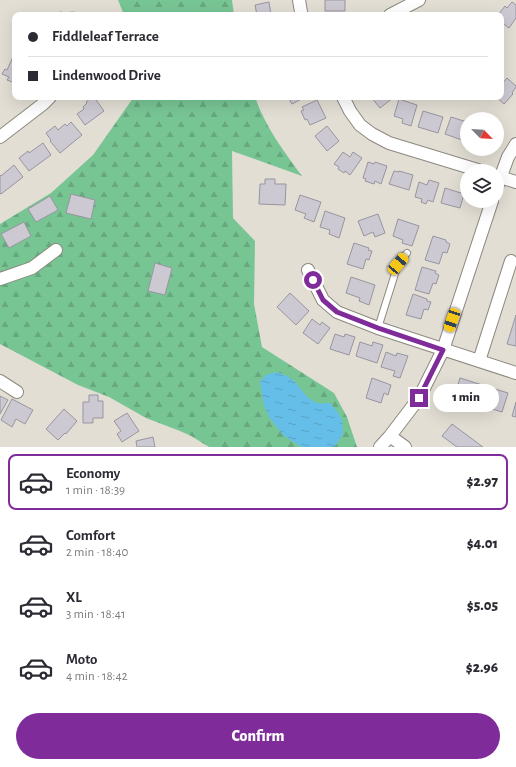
<!DOCTYPE html>
<meta charset="utf-8">
<style>
:root{--surface:#fff;--page:#f2f2f3;--text:#2b2b33;--muted:#7c7c81;--line:#e1e1e2;--accent:#7f2b9a}
body{margin:0;font-family:"Alegreya Sans",sans-serif;background:var(--page);color:var(--text);height:100vh;display:flex;flex-direction:column;font-size:15px;white-space:nowrap}
*{box-sizing:border-box;margin:0}
p{font-size:13px;color:var(--muted)}
.icon{flex:none;width:22px;height:22px;fill:none;stroke:currentColor;stroke-width:2;stroke-linecap:round;stroke-linejoin:round}
.map{position:relative;height:447px;overflow:hidden}
.drawer{display:flex;flex-direction:column;background:var(--surface);flex:1}
.drawer>*{flex:none}
.banner{position:absolute;left:12px;top:12px;width:492px;height:88px;border-radius:8px;box-shadow:0 4px 16px #0002;display:grid;align-content:center;height:88px;padding:0 16px;background:var(--surface)}
.needle{width:26px;rotate:115deg}
.controls{position:absolute;left:460px;top:112px;display:grid;gap:8px}
.controls a{display:grid;place-items:center;width:44px;height:44px;border-radius:50%;background:var(--surface);box-shadow:0 4px 16px #0002;font-size:20px}
.end{position:absolute;width:18px;height:18px;margin:-9px;border:5px solid #7f2b9a;background:#fff;box-shadow:0 0 0 2px #fff}
.from{border-radius:50%}
.bubble{position:absolute;height:28px;border-radius:14px;background:var(--surface);box-shadow:0 4px 16px #0002;font-size:13px;font-weight:800;line-height:28px;text-align:center}
.car{position:absolute;width:12px;height:24px;margin:-12px -6px;border-radius:5px;box-shadow:0 0 3px 1px #0007;background:linear-gradient(#f5c518 24%,#345 0 40%,#f5c518 0 76%,#345 0 86%,#f5c518 0)}
.banner b{display:flex;align-items:center;gap:14px;height:38px;font-size:15px}
.banner b+b{border-top:1px solid var(--line)}
.banner i{width:10px;height:10px;background:var(--text)}
ul{padding:7px 0 0;list-style:none}
li{display:flex;align-items:center;gap:12px;height:56px;margin:0 8px 6px;padding:0 8px;border:2px solid transparent;border-radius:8px}
li div{flex:1}
li b{display:block;font-size:15px}
li em{font-style:normal;font-weight:800}
li.selected{border-color:var(--accent)}
li>.icon{width:36px;height:36px;stroke-width:1.5}
.button{display:flex;gap:8px;margin-top:auto;padding:8px 16px}
.button a{flex:1;height:46px;border-radius:24px;background:var(--accent);color:#fff;font-size:16px;font-weight:800;line-height:46px;text-align:center}
.map>svg:first-child{display:block}
.forest{fill:url(#forest-firs)}
.water{fill:url(#water-ripples)}
.building{fill:#ccc9d3;stroke:#98959f}
.lines{fill:none;stroke-linecap:round;stroke-linejoin:round}
.service-casing{stroke:#8d8980;stroke-width:8}
.minor-casing{stroke:#8d8980;stroke-width:14}
.service{stroke:#fff;stroke-width:6}
.minor{stroke:#fff;stroke-width:12}
.route{stroke:#7f2b9a;stroke-width:5}
</style>
<div class="map">
<svg width="516" height="447" viewBox="0 0 516 447">
<defs>
<pattern id="forest-firs" width="22" height="20" patternUnits="userSpaceOnUse"><rect width="22" height="20" fill="#78c594"/><path d="M5 1l3.5 6h-7zM16 11l3.5 6h-7z" fill="#67a87f"/></pattern>
<pattern id="water-ripples" width="26" height="14" patternUnits="userSpaceOnUse"><rect width="26" height="14" fill="#65bee8"/><path d="M2 4q2-2 4 0t4 0M15 11q2-2 4 0t4 0" fill="none" stroke="#57a3c6"/></pattern>
</defs>
<rect width="100%" height="100%" fill="#e2ded4"/>
<path class="forest" d="M118 0H232L234 15H124Z
M132 97H255C265 126 284 152 302 176L232 151 233 218 255 241 254 304 262 347 334 393 347 417 357 447H209L191 436 180 431 146 418 109 397 78 385 0 344V224L51 193 93 155 131 101Z"/>
<path class="water" d="M276 372C283 374 288 376 294 381 301 388 306 399 317 403 321 404 326 403 330 403L337 411 342 420 343 434 336 445 333 447H301L283 435 269 417 264 405 260 382 266 375Z"/>
<path class="building" d="M325 0H345V11H325Z
M269 2 271 15H257L255 5Z
M512 2 516 5V18L509 28 501 22V15H498L505 6 507 8Z
M62 12V13L74 12V15H55L54 13Z
M13 57 15 58V83L7 80 9 77 2 74 5 69 7 70Z
M507 78 516 86V87L512 93 513 94 504 104 496 97H501V85Z
M92 97H94L104 111 85 125 77 114 84 109 83 107 87 103 86 102Z
M288 97H305L292 104Z
M371 97H394L380 108Z
M399 99 417 105 411 126 402 123 403 119 394 116Z
M317 100 326 118 310 125 307 119 305 120 301 111 304 110 302 107Z
M423 111 443 117 438 133 418 127Z
M486 113 495 119H482Z
M451 117 467 122V130L466 132H465L462 140 445 134Z
M71 122 82 135 60 153 50 141 51 140 46 133 55 126 58 130 65 124 67 126Z
M327 126 339 141 327 151 315 136Z
M43 143 51 155 29 171 19 158 28 151 29 153Z
M343 152 350 157 353 152 362 158 350 175 345 171 344 173 338 169 339 167 334 164Z
M368 162 374 164 375 162 387 166 381 184 375 181 374 184 365 181 366 179 363 178Z
M14 165 23 177 1 194 0 193V175L1 176Z
M394 171 399 172V171L413 175 409 190 389 184Z
M265 179H275V184H286L285 205 259 204 260 184H265Z
M429 180 439 183 433 202 428 200 426 204 421 202 422 199 415 197 419 182 427 185Z
M445 188 464 194 460 208 441 203Z
M71 194 95 200 91 219 66 213Z
M300 195 321 202 314 222 304 218 306 214 295 210Z
M50 196 58 210 36 222 28 209Z
M325 211 345 218 339 238 329 234 330 230 320 227Z
M378 214 385 233 375 237 373 232 364 236 358 221Z
M398 219 419 226 412 246 402 243 403 240 393 236Z
M24 222 31 236 9 248 1 234Z
M433 236 446 240V242L450 244 447 253 443 252 439 264 425 260Z
M354 243 369 248 368 250 372 251 369 260 366 259 363 269 347 264Z
M155 263 172 268 165 295 148 291Z
M422 267 436 271 435 273 439 275 436 284 433 283 429 294 415 290Z
M351 277 375 285 369 305 359 301 360 298 346 293Z
M290 293 309 311 296 325 277 307Z
M413 294 427 299V301L431 302 428 310 424 309 421 319 406 315Z
M516 315V346L507 344Z
M312 319 320 325 322 322 330 328 318 344 303 333Z
M335 334 344 337 345 334 355 337 349 355 330 349Z
M360 342 372 346 373 342 383 345 377 363 356 356Z
M386 352 396 356 397 353 408 356 400 378 393 376 395 371 381 367Z
M372 378 391 385 388 395 384 393 381 403 366 398Z
M460 378 508 393 502 412 454 397Z
M89 395H98V401H103V418H93V423H83V402H89Z
M0 396 8 400 0 414Z
M12 399 33 410 25 424 16 419 12 427 1 420Z
M516 402V417L512 416Z
M64 409 77 421 66 434 65 433 58 440 46 429Z
M127 413 139 431 122 442 117 434 121 431 114 421Z
M452 424 483 447H457L442 436Z
M153 437 155 447H137L136 441Z"/>
<g class="lines">
<g class="service-casing">
<path id="service" d="M378 328 398 264 407 253"/>
</g>
<g class="minor-casing">
<path id="minor" d="M299 0 301 12 302 15
M390 15 419 0
M343 97 350 111 360 125 372 134 389 143 481 171
M0 137 43 104 50 97
M497 176 516 182
M497 187 508 157 516 144
M308 270 323 300 337 312 378 328 516 373
M0 279 32 268 56 250
M479 361 511 261
M0 381 17 392
M390 436 405 447
M380 447 390 436 419 398 443 350 492 201"/>
</g>
<use href="#service" class="service"/>
<use href="#minor" class="minor"/>
</g>
<g class="lines">
<path class="route" d="M313 280 323 300 337 312 378 328 443 350 419 398"/>
</g>
</svg>
<div class="controls">
<a><svg class="needle" viewBox="-14 -14 28 28"><path d="M0-13l5 13h-10z" fill="#e53935"/><path d="M0 13l5-13h-10z" fill="#7c7c81"/></svg></a>
<a><svg class="icon" aria-label="layers" viewBox="0 0 24 24"><path d="M12 4l9 5-9 5-9-5zM3 14l9 5 9-5"/></svg></a>
</div>
<i class="end from" style="left:313px;top:280px"></i>
<i class="end" style="left:419px;top:398px"></i>
<div class="bubble" style="left:433px;top:384px;width:66px">1 min</div>
<i class="car" style="left:398px;top:264px;rotate:40deg"></i>
<i class="car" style="left:452px;top:320px;rotate:199deg"></i>
<div class="banner">
<b><i class="from"></i>Fiddleleaf Terrace</b>
<b><i></i>Lindenwood Drive</b>
</div>
</div>
<section class="drawer">
<ul>
<li class="selected"><svg class="icon" aria-label="car" viewBox="0 0 24 24"><path d="M5 17H2v-5l4-1 3-4h7l3 4 3 1v5h-3M9 17h6M6 11h13"/><circle cx="7" cy="17" r="2"/><circle cx="17" cy="17" r="2"/></svg><div><b>Economy</b><p>1 min · 18:39</p></div><em>$2.97</em></li>
<li><svg class="icon" aria-label="car" viewBox="0 0 24 24"><path d="M5 17H2v-5l4-1 3-4h7l3 4 3 1v5h-3M9 17h6M6 11h13"/><circle cx="7" cy="17" r="2"/><circle cx="17" cy="17" r="2"/></svg><div><b>Comfort</b><p>2 min · 18:40</p></div><em>$4.01</em></li>
<li><svg class="icon" aria-label="car" viewBox="0 0 24 24"><path d="M5 17H2v-5l4-1 3-4h7l3 4 3 1v5h-3M9 17h6M6 11h13"/><circle cx="7" cy="17" r="2"/><circle cx="17" cy="17" r="2"/></svg><div><b>XL</b><p>3 min · 18:41</p></div><em>$5.05</em></li>
<li><svg class="icon" aria-label="car" viewBox="0 0 24 24"><path d="M5 17H2v-5l4-1 3-4h7l3 4 3 1v5h-3M9 17h6M6 11h13"/><circle cx="7" cy="17" r="2"/><circle cx="17" cy="17" r="2"/></svg><div><b>Moto</b><p>4 min · 18:42</p></div><em>$2.96</em></li>
</ul>
<div class="button"><a>Confirm</a></div>
</section>
